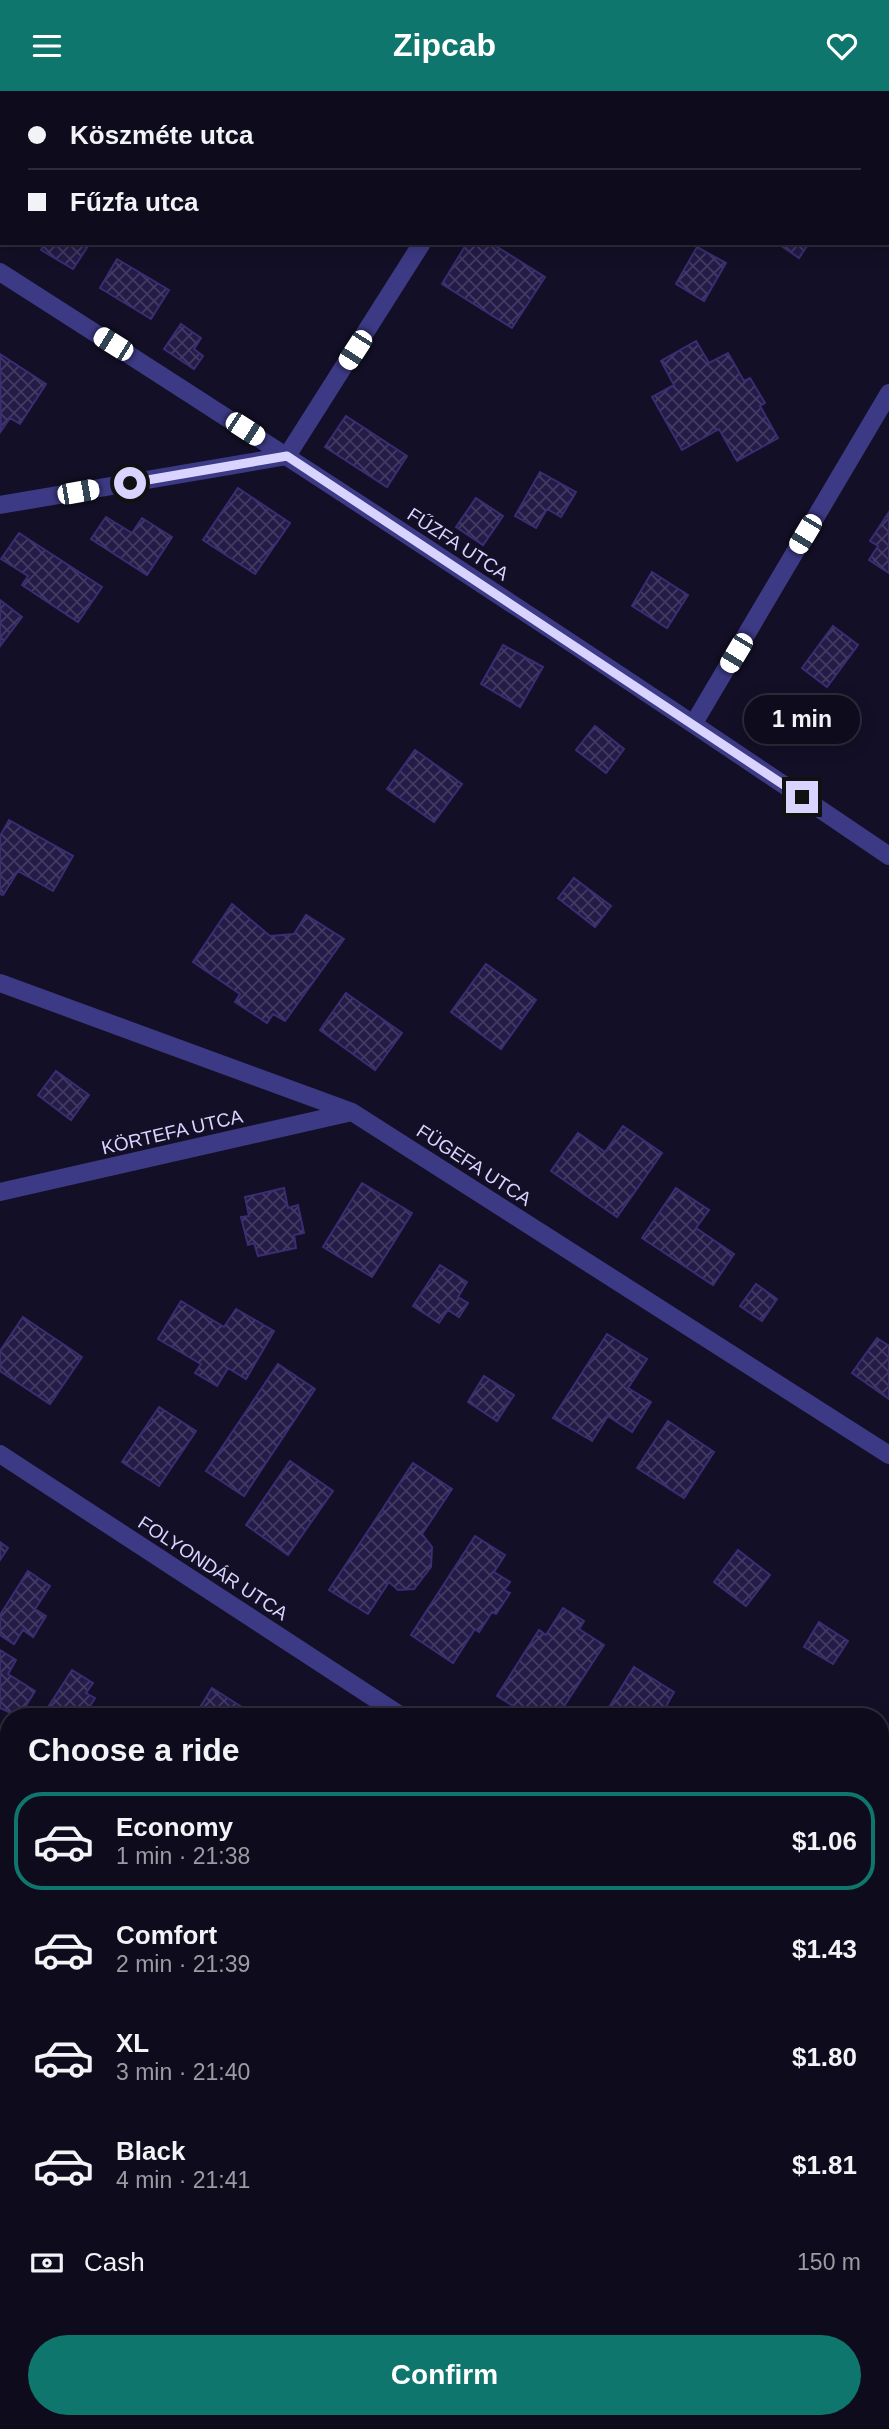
<!DOCTYPE html>
<meta charset="utf-8">
<style>
:root{--surface:#0e0b1c;--page:#1c1929;--text:#f1f3f6;--muted:#9b9ba3;--line:#2e2b3b;--accent:#0f766e}
body{margin:0;font-family:Helvetica,sans-serif;background:var(--page);color:var(--text);height:100vh;display:flex;flex-direction:column;font-size:26px;white-space:nowrap}
*{box-sizing:border-box;margin:0}
p{font-size:23px;color:var(--muted)}
.icon{flex:none;width:38px;height:38px;fill:none;stroke:currentColor;stroke-width:2;stroke-linecap:round;stroke-linejoin:round}
.map{position:relative;flex:1;overflow:hidden}
.details{position:absolute;left:0px;top:1617px;width:889px;height:721px;display:flex;flex-direction:column;background:var(--surface);border-radius:28px 28px 0 0;box-shadow:0 4px 18px #0003,0 0 0 2px var(--line)}
.details>*{flex:none}
.top-card{position:absolute;left:0px;top:0px;width:889px;height:154px;box-shadow:0 4px 18px #0003,0 0 0 2px var(--line);display:grid;align-content:center;height:154px;padding:0 28px;background:var(--surface)}
.end{position:absolute;width:32px;height:32px;margin:-16px;border:9px solid #d9d4ff;background:#111;box-shadow:0 0 0 4px #111}
.from{border-radius:50%}
.bubble{position:absolute;height:49px;border-radius:24px;background:var(--surface);box-shadow:0 4px 18px #0003,0 0 0 2px var(--line);font-size:23px;font-weight:700;line-height:49px;text-align:center}
.car{position:absolute;width:21px;height:42px;margin:-21px -10px;border-radius:9px;box-shadow:0 0 5px 2px #0007;background:linear-gradient(#fff 24%,#345 0 40%,#fff 0 76%,#345 0 86%,#fff 0)}
.top-card b{display:flex;align-items:center;gap:24px;height:66px;font-size:26px}
.top-card b+b{border-top:2px solid var(--line)}
.top-card i{width:18px;height:18px;background:var(--text)}
ul{padding:0;list-style:none}
li{display:flex;align-items:center;gap:21px;height:98px;margin:0 14px 10px;padding:0 14px;border:4px solid transparent;border-radius:28px}
li div{flex:1}
li b{display:block;font-size:26px}
li em{font-style:normal;font-weight:700}
li.on{border-color:var(--accent)}
li>.icon{width:63px;height:63px;stroke-width:1.5}
h2{padding:0 28px;font-size:32px;line-height:84px}
.pay{display:flex;align-items:center;gap:18px;height:77px;padding:0 28px;font-size:26px}
.pay p{margin-inline-start:auto}
.cta{display:flex;gap:14px;margin-top:auto;padding:14px 28px}
.cta a{flex:1;height:80px;border-radius:42px;background:var(--accent);color:#fff;font-size:28px;font-weight:700;line-height:80px;text-align:center}
header{display:flex;justify-content:space-between;align-items:center;height:91px;padding:0 28px;background:var(--accent);color:#fff;font-size:32px;font-weight:700}
.map>svg:first-child{display:block}
.building{fill:url(#building-cross-hatch);stroke:#3b2d73;stroke-width:2}
.lines{fill:none;stroke-linecap:round;stroke-linejoin:round}
.minor{stroke:#3d3a85;stroke-width:18}
.route{stroke:#d9d4ff;stroke-width:9}
.labels{text-anchor:middle;dominant-baseline:central;stroke-width:7;stroke-linejoin:round;paint-order:stroke}
.street-label{font-size:19px;fill:#d9d4ff;stroke:#130f26}
</style>
<header><svg class="icon" aria-label="menu" viewBox="0 0 24 24"><path d="M4 6h16M4 12h16M4 18h16"/></svg>Zipcab<svg class="icon" aria-label="heart" viewBox="0 0 24 24"><path d="M12 20l-8-8c-3-5 5-10 8-4 3-6 11-1 8 4z"/></svg></header>
<div class="map">
<svg width="889" height="2338" viewBox="0 0 889 2338">
<defs>
<pattern id="building-cross-hatch" width="8" height="8" patternUnits="userSpaceOnUse" patternTransform="scale(1.75)"><rect width="8" height="8" fill="#241b47"/><path d="M0 0l8 8M0 8l8-8" fill="none" stroke="#433b63"/></pattern>
</defs>
<rect width="100%" height="100%" fill="#130f26"/>
<path class="building" d="M887 77 889 78V116L887 114Z
M45 152H90L73 178 41 159Z
M467 152H491L545 186 512 237 442 193Z
M777 152H809L799 167Z
M697 156 726 172 704 210 676 193Z
M117 168 169 199 151 228 100 197Z
M181 233 201 247 194 258 203 265 194 278 164 258Z
M696 250 709 272 728 262 744 290 750 287 765 312 760 315 778 347 737 370 719 338 682 359 652 306 674 294 661 270Z
M0 263 46 293 20 333 10 327 1 340Z
M346 325 407 365 387 396 325 356Z
M540 381 576 401 561 426 547 418 536 437 515 425Z
M238 397 290 432 255 483 203 449Z
M476 407 503 425 483 454 456 436Z
M889 421V482L869 469 878 455 870 450Z
M106 426 132 442 142 427 172 446 147 484 91 448Z
M19 442 102 496 78 531 22 494 28 485 1 468Z
M652 481 688 504 667 537 632 515Z
M0 509 22 526 0 555Z
M833 535 858 554 827 596 802 577Z
M503 554 543 576 520 616 481 593Z
M595 635 624 658 606 682 576 659Z
M415 659 462 693 434 731 387 698Z
M9 729 73 765 53 800 18 780 3 804 0 803V745Z
M574 787 611 815 595 836 558 807Z
M232 813 270 845 294 843 306 824 344 848 285 930 273 923 267 932 235 911 240 903 193 871Z
M486 873 536 909 501 958 451 921Z
M346 902 402 942 375 979 320 939Z
M56 980 89 1004 71 1029 38 1004Z
M623 1035 662 1062 617 1126 551 1080 578 1042 605 1061Z
M362 1092 412 1122 372 1186 323 1156Z
M284 1097 288 1117 298 1114 304 1142 294 1144 296 1157 258 1165 254 1152 248 1154 241 1126 249 1125 245 1106Z
M676 1097 709 1119 696 1137 734 1163 713 1194 642 1147Z
M440 1174 467 1191 458 1206 468 1212 459 1226 448 1219 439 1232 413 1215Z
M756 1193 777 1208 762 1230 740 1215Z
M181 1210 224 1236 236 1218 274 1240 246 1288 228 1277 217 1295 195 1282 201 1273 158 1248Z
M23 1226 82 1266 50 1313 0 1280V1260Z
M607 1243 647 1268 628 1297 651 1311 632 1341 608 1325 592 1350 553 1327Z
M877 1247 889 1255V1308L852 1282Z
M278 1273 315 1298 244 1405 206 1380Z
M484 1285 514 1304 497 1330 468 1311Z
M159 1316 196 1340 159 1395 122 1371Z
M668 1330 714 1361 684 1407 637 1377Z
M290 1370 333 1400 288 1464 246 1434Z
M413 1372 452 1398 422 1443 432 1456 431 1476 414 1498 398 1499 389 1491 368 1523 329 1499Z
M475 1445 505 1464 494 1481 510 1491 504 1499 510 1502 496 1523 492 1521 479 1541 475 1538 453 1572 411 1544Z
M0 1451 8 1457 0 1469Z
M738 1459 770 1484 746 1515 714 1491Z
M28 1480 50 1495 35 1518 46 1525 33 1546 23 1539 14 1553 0 1544V1524Z
M563 1517 584 1530 579 1538 604 1554 557 1626H531L497 1605 539 1539 546 1544Z
M819 1531 848 1550 833 1573 804 1556Z
M0 1559 16 1569 8 1583 35 1600 19 1626 0 1617Z
M634 1576 674 1601 660 1626H603Z
M72 1579 93 1592 86 1602 95 1607 83 1626H53L45 1621Z
M212 1597 248 1620 244 1626H194Z
M880 1792 889 1797 880 1815Z
M0 1805 9 1810V1830L0 1843Z
M0 1933 9 1940V1969L0 1981Z
M9 2049V2084L0 2078V2061Z
M880 2060 889 2066V2084L880 2097Z
M1 2246 9 2251V2329H13L7 2338H0Z
M438 2329H505L499 2338H431Z
M540 2329H628L622 2338H535Z"/>
<g class="lines">
<path class="minor" d="M518 2 519 0
M0 181C299 372 596 566 889 765
M0 414 287 365 422 152
M694 632 889 302
M0 892 352 1021 889 1364
M0 1101 352 1021
M0 1363 403 1626
M880 1937 889 1943
M0 2166 9 2172
M249 2329 263 2338
M123 2338 128 2329"/>
</g>
<g class="lines">
<path class="route" d="M130 392 287 365 802 706"/>
</g>
<g class="labels">
<g class="street-label">
<text transform="translate(458 453) rotate(33)">FŰZFA UTCA</text>
<text transform="translate(172 1041) rotate(-13)">KÖRTEFA UTCA</text>
<text transform="translate(474 1074) rotate(33)">FÜGEFA UTCA</text>
<text transform="translate(213 1477) rotate(33)">FOLYONDÁR UTCA</text>
</g>
</g>
</svg>
<i class="end from" style="left:130px;top:392px"></i>
<i class="end" style="left:802px;top:706px"></i>
<div class="bubble" style="left:744px;top:604px;width:116px">1 min</div>
<i class="car" style="left:113px;top:253px;rotate:302deg"></i>
<i class="car" style="left:355px;top:259px;rotate:213deg"></i>
<i class="car" style="left:245px;top:338px;rotate:123deg"></i>
<i class="car" style="left:78px;top:401px;rotate:80deg"></i>
<i class="car" style="left:805px;top:443px;rotate:211deg"></i>
<i class="car" style="left:736px;top:562px;rotate:211deg"></i>
<div class="top-card">
<b><i class="from"></i>Köszméte utca</b>
<b><i></i>Fűzfa utca</b>
</div>
<section class="details">
<h2>Choose a ride</h2>
<ul>
<li class="on"><svg class="icon" aria-label="car" viewBox="0 0 24 24"><path d="M5 17H2v-5l4-1 3-4h7l3 4 3 1v5h-3M9 17h6M6 11h13"/><circle cx="7" cy="17" r="2"/><circle cx="17" cy="17" r="2"/></svg><div><b>Economy</b><p>1 min · 21:38</p></div><em>$1.06</em></li>
<li><svg class="icon" aria-label="car" viewBox="0 0 24 24"><path d="M5 17H2v-5l4-1 3-4h7l3 4 3 1v5h-3M9 17h6M6 11h13"/><circle cx="7" cy="17" r="2"/><circle cx="17" cy="17" r="2"/></svg><div><b>Comfort</b><p>2 min · 21:39</p></div><em>$1.43</em></li>
<li><svg class="icon" aria-label="car" viewBox="0 0 24 24"><path d="M5 17H2v-5l4-1 3-4h7l3 4 3 1v5h-3M9 17h6M6 11h13"/><circle cx="7" cy="17" r="2"/><circle cx="17" cy="17" r="2"/></svg><div><b>XL</b><p>3 min · 21:40</p></div><em>$1.80</em></li>
<li><svg class="icon" aria-label="car" viewBox="0 0 24 24"><path d="M5 17H2v-5l4-1 3-4h7l3 4 3 1v5h-3M9 17h6M6 11h13"/><circle cx="7" cy="17" r="2"/><circle cx="17" cy="17" r="2"/></svg><div><b>Black</b><p>4 min · 21:41</p></div><em>$1.81</em></li>
</ul>
<div class="pay"><svg class="icon" aria-label="cash" viewBox="0 0 24 24"><path d="M3 7h18v10H3z"/><circle cx="12" cy="12" r="2"/></svg>Cash<p>150 m</p></div>
<div class="cta"><a>Confirm</a></div>
</section>
</div>
